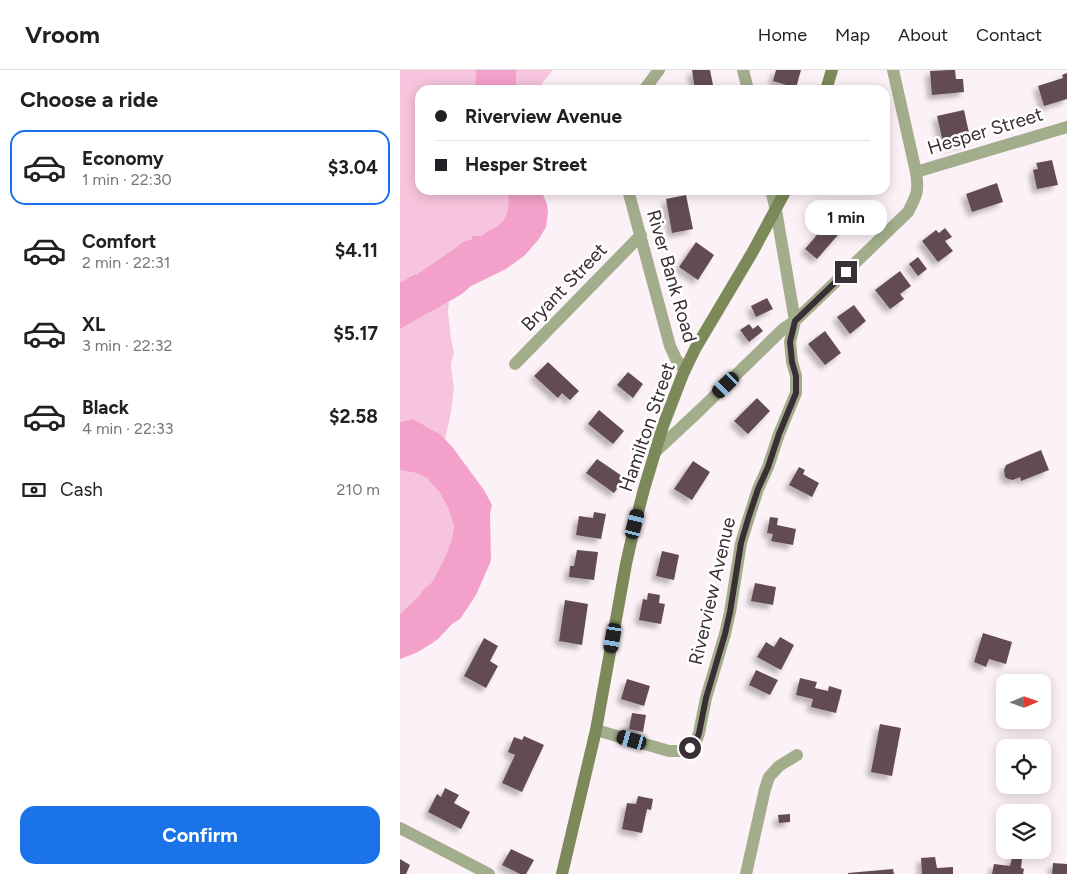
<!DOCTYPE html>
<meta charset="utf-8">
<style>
:root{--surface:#fff;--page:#f6f6f6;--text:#202124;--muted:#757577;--line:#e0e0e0;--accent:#1a73e8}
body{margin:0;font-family:Figtree,sans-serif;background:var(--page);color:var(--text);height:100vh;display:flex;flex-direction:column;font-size:19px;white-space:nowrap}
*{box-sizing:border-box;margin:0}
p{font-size:16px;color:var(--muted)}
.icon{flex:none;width:28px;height:28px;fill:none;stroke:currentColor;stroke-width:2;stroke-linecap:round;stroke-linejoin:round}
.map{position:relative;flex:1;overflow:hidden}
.drawer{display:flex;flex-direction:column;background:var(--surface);width:400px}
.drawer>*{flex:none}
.top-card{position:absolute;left:15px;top:15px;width:475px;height:110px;border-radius:15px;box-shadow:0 2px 12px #0003;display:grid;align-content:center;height:110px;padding:0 20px;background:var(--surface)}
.needle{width:32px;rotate:88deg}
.tools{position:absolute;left:596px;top:604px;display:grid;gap:10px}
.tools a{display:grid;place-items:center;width:55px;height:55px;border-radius:10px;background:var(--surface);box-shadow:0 2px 12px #0003;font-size:25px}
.end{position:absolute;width:22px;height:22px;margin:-11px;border:6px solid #3a2f34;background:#fff;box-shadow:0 0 0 2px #fff}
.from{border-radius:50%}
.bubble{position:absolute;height:35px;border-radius:15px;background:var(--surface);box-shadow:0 2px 12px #0003;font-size:16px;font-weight:700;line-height:35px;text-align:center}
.car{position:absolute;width:15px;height:30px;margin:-15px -8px;border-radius:6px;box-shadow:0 0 4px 1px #0007;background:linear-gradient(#222 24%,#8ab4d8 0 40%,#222 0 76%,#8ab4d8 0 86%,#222 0)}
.top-card b{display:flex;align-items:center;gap:18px;height:48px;font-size:19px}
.top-card b+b{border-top:1px solid var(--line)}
.top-card i{width:12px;height:12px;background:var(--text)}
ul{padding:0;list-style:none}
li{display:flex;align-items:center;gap:15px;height:75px;margin:0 10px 8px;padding:0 10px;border:2px solid transparent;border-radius:15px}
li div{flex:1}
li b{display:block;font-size:19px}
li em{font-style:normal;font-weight:700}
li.current{border-color:var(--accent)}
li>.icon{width:45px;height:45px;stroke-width:1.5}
h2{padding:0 20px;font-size:22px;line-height:60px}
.pay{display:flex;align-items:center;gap:12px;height:55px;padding:0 20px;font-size:19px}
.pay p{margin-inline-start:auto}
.cta{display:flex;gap:10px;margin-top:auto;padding:10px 20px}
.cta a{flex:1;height:58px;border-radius:15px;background:var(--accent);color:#fff;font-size:20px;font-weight:700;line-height:58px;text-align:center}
header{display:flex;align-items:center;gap:30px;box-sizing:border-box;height:70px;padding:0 25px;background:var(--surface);border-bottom:1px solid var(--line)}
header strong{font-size:24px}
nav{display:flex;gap:28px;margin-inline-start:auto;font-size:18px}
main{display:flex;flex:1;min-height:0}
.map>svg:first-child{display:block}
.green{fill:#f6c4dc}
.water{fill:#f3a1ca}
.building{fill:#634c57;filter:url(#shadow)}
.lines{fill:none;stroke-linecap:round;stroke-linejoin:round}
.street{stroke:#a2ad8c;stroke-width:12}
.secondary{stroke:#7b8a58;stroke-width:12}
.route{stroke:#3a2f34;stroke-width:6}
.labels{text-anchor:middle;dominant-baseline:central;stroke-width:5;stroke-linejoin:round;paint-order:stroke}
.street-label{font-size:19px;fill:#3a2f34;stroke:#fff}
</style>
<header>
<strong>Vroom</strong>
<nav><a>Home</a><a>Map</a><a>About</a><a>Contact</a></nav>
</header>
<main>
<section class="drawer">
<h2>Choose a ride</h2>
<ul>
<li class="current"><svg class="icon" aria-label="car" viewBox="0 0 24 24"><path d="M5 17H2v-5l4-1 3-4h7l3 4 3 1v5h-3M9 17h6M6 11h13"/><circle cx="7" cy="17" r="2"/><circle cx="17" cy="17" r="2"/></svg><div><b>Economy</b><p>1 min · 22:30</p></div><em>$3.04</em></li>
<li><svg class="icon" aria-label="car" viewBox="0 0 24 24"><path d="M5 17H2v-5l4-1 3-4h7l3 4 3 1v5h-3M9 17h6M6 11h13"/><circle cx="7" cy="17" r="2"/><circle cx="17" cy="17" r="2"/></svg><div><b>Comfort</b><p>2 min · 22:31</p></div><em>$4.11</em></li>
<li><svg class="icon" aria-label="car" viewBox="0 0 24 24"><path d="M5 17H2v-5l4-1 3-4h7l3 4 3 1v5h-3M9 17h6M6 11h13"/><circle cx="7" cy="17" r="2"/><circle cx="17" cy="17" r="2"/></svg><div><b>XL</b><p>3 min · 22:32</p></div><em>$5.17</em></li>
<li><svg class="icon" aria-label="car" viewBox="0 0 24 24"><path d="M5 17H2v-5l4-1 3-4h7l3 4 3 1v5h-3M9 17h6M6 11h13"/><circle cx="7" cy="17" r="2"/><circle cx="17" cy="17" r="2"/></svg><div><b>Black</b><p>4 min · 22:33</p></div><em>$2.58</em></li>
</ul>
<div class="pay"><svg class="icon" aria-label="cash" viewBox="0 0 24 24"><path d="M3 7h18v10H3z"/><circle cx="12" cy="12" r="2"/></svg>Cash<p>210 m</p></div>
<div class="cta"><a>Confirm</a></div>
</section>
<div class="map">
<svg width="667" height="804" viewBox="0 0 667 804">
<defs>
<filter id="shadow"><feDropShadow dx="-4.5" dy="4.5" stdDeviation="2.5" flood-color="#0004"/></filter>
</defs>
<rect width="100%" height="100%" fill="#fcf1f6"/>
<path class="green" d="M0 0H76L75 17 73 20H20V120H107C110 130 109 148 99 155 93 159 87 160 82 166H75L72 169 64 171 58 177 16 205 13 204 5 210 0 212Z
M116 0H152C148 9 142 9 140 20H116Z
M49 231 48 242 51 269 54 283 51 293V298L54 318 51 342 45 370 40 364 13 349 0 352V259C17 250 32 240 49 231Z
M0 400 16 403 27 408 40 423 49 440 54 456 52 468 47 483 35 507 31 513 23 520 19 526 0 544Z"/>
<path class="water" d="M76 0H116V20H73L75 16Z
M107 120H141L147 134 148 142 146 157 139 169 124 186 106 199 71 216 62 224 0 259V212L5 210 14 204 16 205 57 177 64 171 72 169 73 166H82C87 160 93 159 99 155 109 148 110 130 107 120Z
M13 349 40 364 53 378 84 420 92 435 90 445 91 488 90 493 76 525 60 549 52 554 38 569 31 574 16 583 0 589V544L19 526 23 520 31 513 35 507 47 483 52 468 54 456 49 440 40 423 27 408 16 403 0 400V352Z"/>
<path class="building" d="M292 0H310L314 20H295Z
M376 0H401L396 18 373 11Z
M549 0H555L556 9H563L564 22 532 25 530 1Z
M667 3V29L644 36 638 16 663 8 662 5Z
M564 40 571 72 544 77 537 46Z
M652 90 658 115 637 119 633 100 638 99 636 93Z
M485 93H488L490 107 485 108Z
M597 113 603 132 572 142 566 124Z
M286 125 293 159 272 163 266 129Z
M434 135 451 150 417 189 405 179 422 159 417 154Z
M545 158 552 167 545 171 553 181 538 192 522 171 536 160 539 163Z
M296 172 314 185 298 210 279 197Z
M518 187 527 199 518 206 509 194Z
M500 201 511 216 500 224 504 229 490 239 475 220Z
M367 228 373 239 356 247 351 236Z
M454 235 466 251 450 264 437 247Z
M349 254 353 259 358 255 363 261 349 272 340 260Z
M425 261 441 283 425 295 408 274Z
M148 292 179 321 170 330 162 323 158 328 134 306Z
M228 302 243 314 233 328 217 315Z
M357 328 370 341 348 364 334 351Z
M199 340 224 361 213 374 188 354Z
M641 380 649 400 621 411 620 407 613 410 608 409 605 407 604 400 606 395Z
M197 389 225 408 214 423 186 403Z
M293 391 310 402 292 430 274 419Z
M399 397 405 400 403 404 419 413 412 427 389 415Z
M194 442 206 444 201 469 176 465 179 446 193 448Z
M370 447 378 448 377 455 396 459 393 475 371 471 373 464 367 463Z
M177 480 198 482 194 510 169 507 170 496H174Z
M262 481 279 485 274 510 256 506Z
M355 513 376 517 373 535 351 531Z
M248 523 260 525 259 533 265 534 261 554 239 550 243 529 247 530Z
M165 530 188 534 182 575 159 571Z
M583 563 612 572 606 594 589 589 586 597 574 592Z
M380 567 394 575 381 600 357 587 366 572 374 577Z
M84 568 98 576 90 591 98 596 86 618 64 606Z
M356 600 378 610 370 625 349 615Z
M400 608 417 612 415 618 428 621 429 616 442 620 436 643 411 637 413 629 396 625Z
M227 609 250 616 244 636 221 629Z
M232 643 246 645 243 662 229 659Z
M480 654 501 658 492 706 471 702Z
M124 666 144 675 122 722 102 713 115 685 108 682 114 667 122 670Z
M45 718 59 725 54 733 70 742 61 759 28 742 37 724 41 727Z
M238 726 253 729 251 740 247 739 242 763 222 759 227 733 236 734Z
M390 744V752L379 753 378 745Z
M111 779 134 790 126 804H120L102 795Z
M535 787 537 798 553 797V804H522L521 788Z
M612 787 622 789 621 798 624 799 623 804H592L594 794 610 796Z
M0 789 10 795 6 804H0Z
M653 793 667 794V804H652Z
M493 799 494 804H448V803Z"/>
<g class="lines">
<path class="street" d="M343 0 348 20
M493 0 516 102
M244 20 259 0
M228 120 270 276 276 289 285 300
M115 294 241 165
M255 382 300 340 383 259 395 251 508 142C517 125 519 121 516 102L667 57
M196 660 269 681H281L290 678 296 672 299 663 306 628 325 564 330 542 341 473 349 447 358 419 368 397 379 364 396 323V306L392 292 390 272 395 251 376 140 371 120
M0 758 89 804
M346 804 365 719 369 707 379 696 397 685"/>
<path class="secondary" d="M426 20 432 0
M162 804 196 660 226 494 235 454 244 419 263 356 283 304 295 279 352 183 386 120"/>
</g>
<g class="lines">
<path class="route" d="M290 678 296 672 299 663 306 628 325 564 330 542 341 473 349 446 358 419 368 397 379 364 396 323V306L392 292 390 272 395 251 446 202"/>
</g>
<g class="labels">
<g class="street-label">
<text transform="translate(585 61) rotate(-17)">Hesper Street</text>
<text transform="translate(272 206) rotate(74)">River Bank Road</text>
<text transform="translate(164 217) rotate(-46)">Bryant Street</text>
<text transform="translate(247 357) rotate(-71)">Hamilton Street</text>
<text transform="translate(312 521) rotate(-77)">Riverview Avenue</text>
</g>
</g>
</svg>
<div class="tools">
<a><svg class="needle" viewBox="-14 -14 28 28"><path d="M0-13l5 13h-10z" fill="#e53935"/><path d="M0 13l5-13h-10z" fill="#757577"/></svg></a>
<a><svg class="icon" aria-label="locate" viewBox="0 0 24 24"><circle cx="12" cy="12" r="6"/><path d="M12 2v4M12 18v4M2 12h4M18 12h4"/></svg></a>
<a><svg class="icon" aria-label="layers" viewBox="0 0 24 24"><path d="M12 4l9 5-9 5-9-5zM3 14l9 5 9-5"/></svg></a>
</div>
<i class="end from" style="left:290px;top:678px"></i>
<i class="end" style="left:446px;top:202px"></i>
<div class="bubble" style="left:405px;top:130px;width:82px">1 min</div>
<i class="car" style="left:326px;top:315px;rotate:226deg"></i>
<i class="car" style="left:235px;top:454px;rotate:14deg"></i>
<i class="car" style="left:213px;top:568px;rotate:190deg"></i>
<i class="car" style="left:232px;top:670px;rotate:286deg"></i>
<div class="top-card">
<b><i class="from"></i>Riverview Avenue</b>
<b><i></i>Hesper Street</b>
</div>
</div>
</main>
